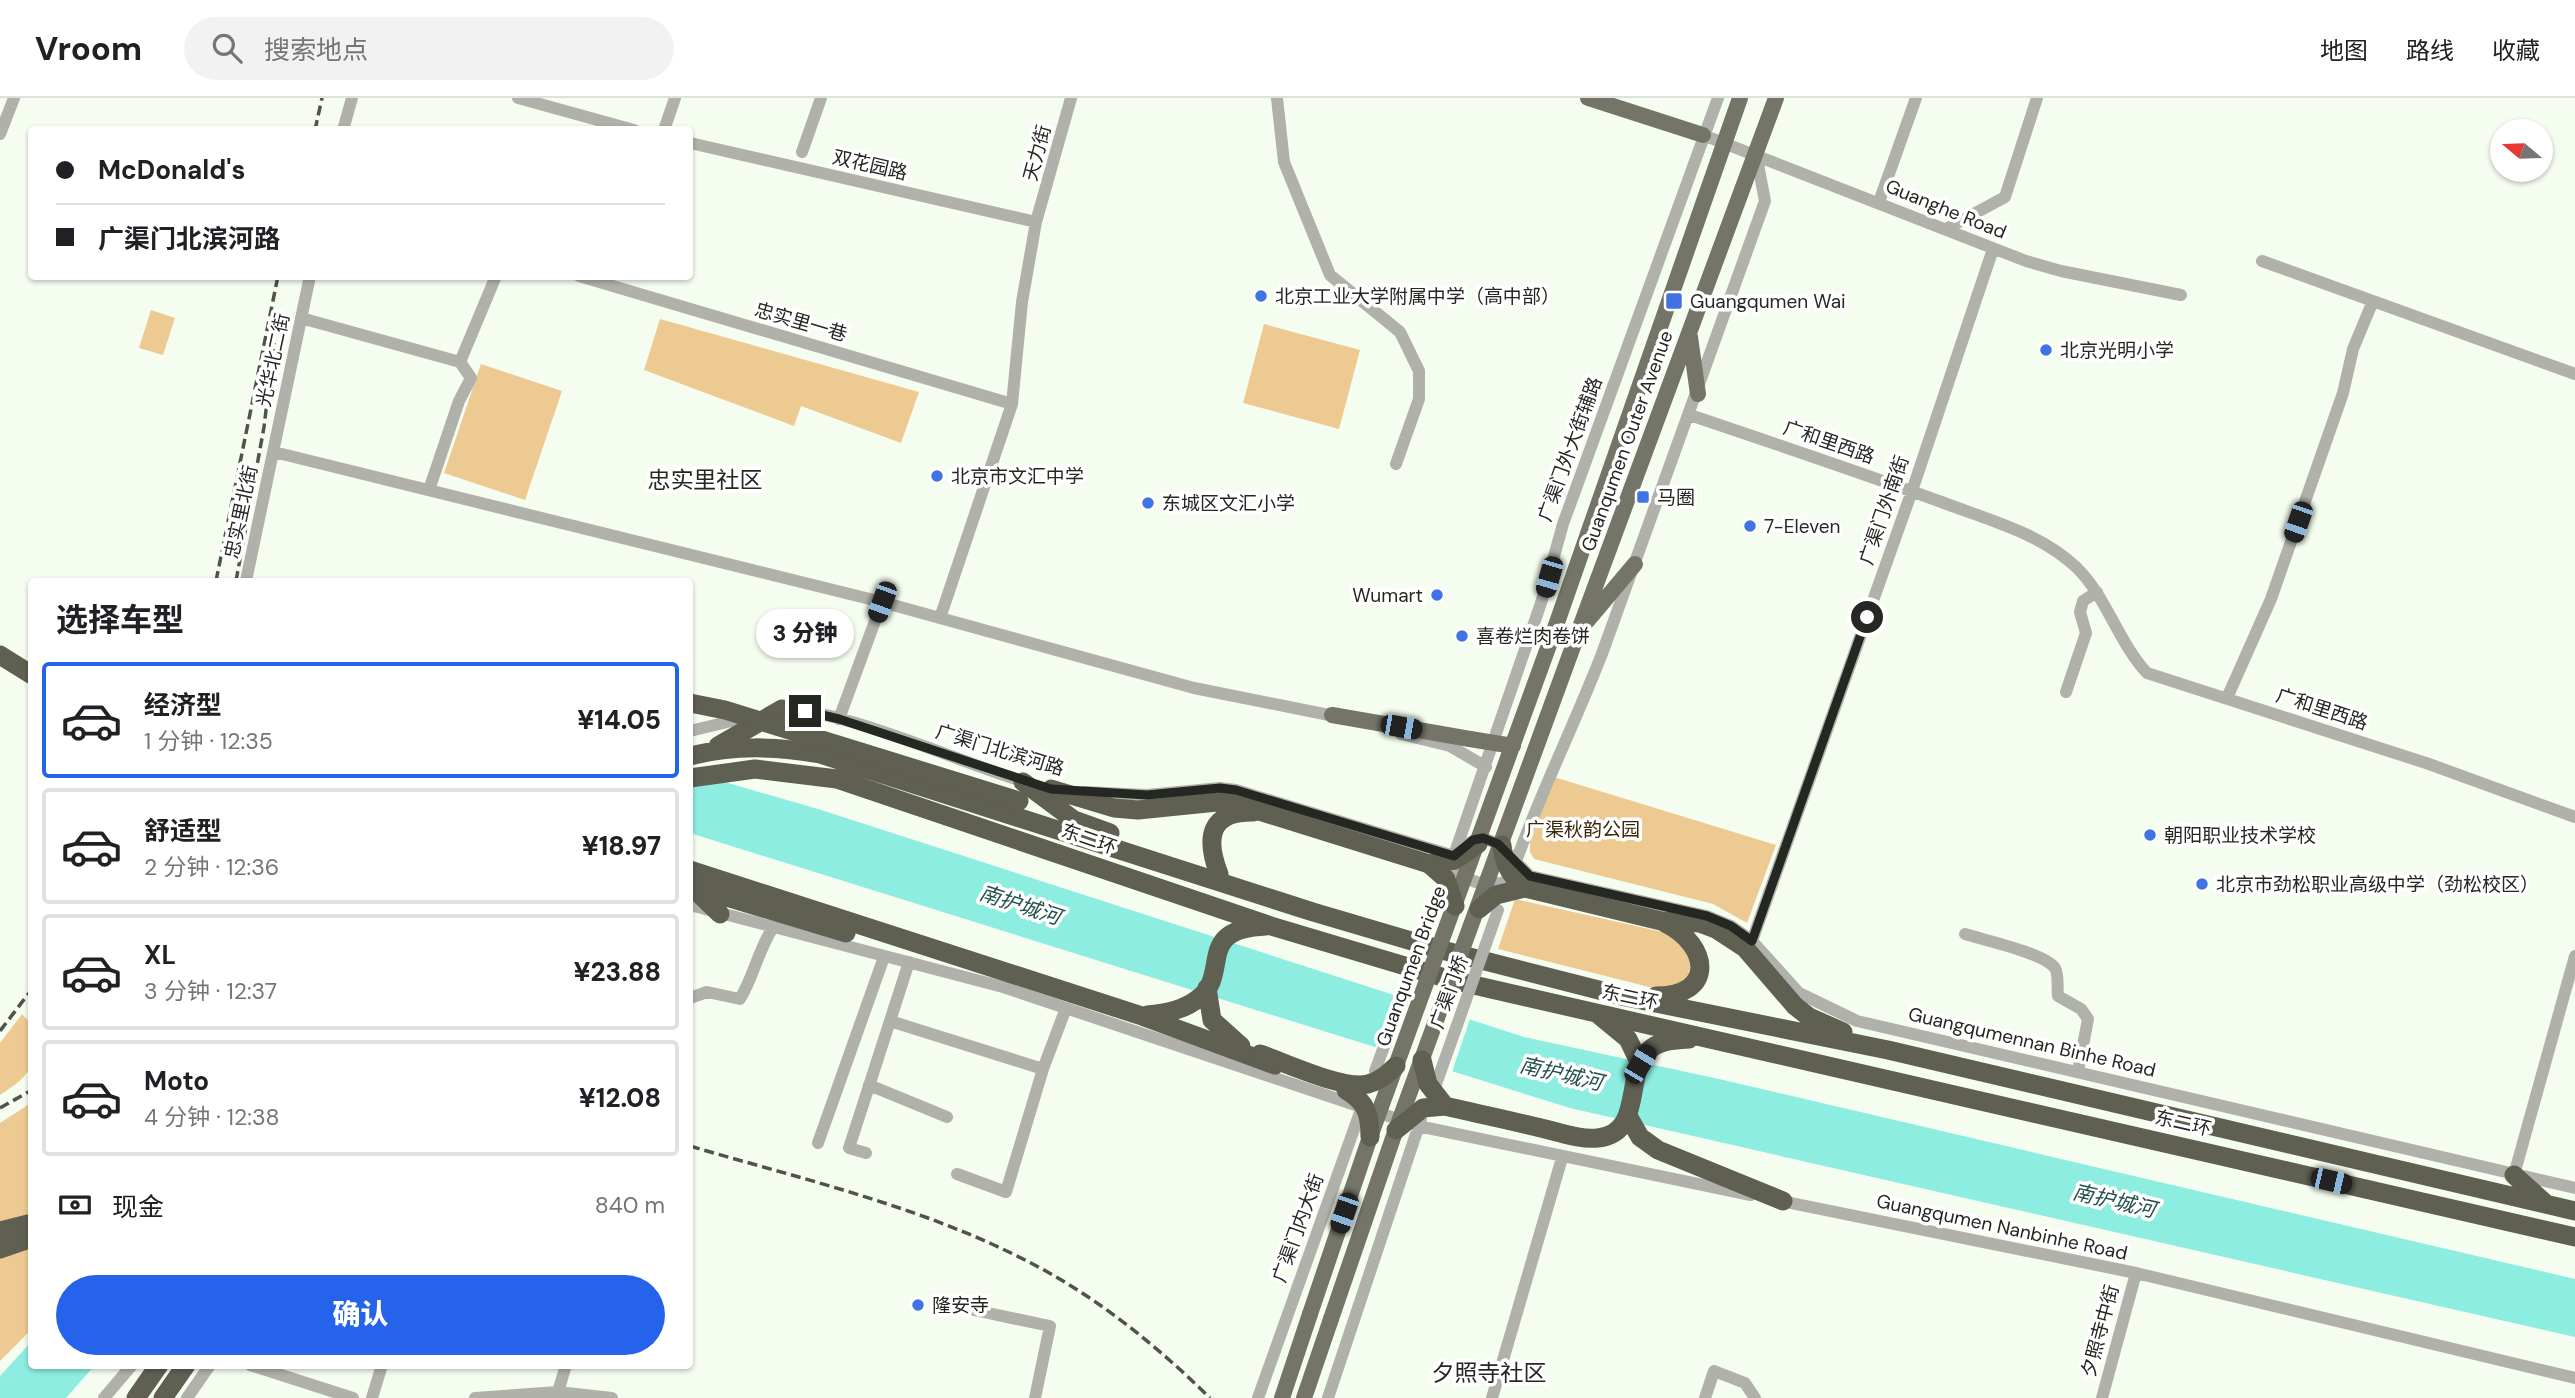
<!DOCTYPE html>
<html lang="zh">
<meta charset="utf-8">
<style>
:root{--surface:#fff;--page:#f2f2f2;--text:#202124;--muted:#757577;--line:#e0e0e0;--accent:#2563eb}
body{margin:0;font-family:"DM Sans","Noto Sans SC",sans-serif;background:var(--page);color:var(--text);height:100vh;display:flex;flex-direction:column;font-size:26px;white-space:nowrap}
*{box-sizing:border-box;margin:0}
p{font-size:23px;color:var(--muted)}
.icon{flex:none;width:38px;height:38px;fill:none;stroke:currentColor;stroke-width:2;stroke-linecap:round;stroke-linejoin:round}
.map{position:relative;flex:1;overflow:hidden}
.panel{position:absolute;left:28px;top:480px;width:665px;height:791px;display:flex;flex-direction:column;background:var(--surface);border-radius:7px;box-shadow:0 2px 5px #0004}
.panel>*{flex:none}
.top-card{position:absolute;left:28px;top:28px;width:665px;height:154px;border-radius:7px;box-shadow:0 2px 5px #0004;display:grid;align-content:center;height:154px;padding:0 28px;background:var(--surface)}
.needle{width:46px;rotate:289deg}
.controls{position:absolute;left:2490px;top:21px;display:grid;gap:14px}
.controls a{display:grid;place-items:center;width:63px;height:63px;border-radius:50%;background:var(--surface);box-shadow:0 2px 5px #0004;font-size:35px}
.end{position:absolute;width:32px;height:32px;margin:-16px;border:9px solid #242722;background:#fff;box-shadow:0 0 0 4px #fff}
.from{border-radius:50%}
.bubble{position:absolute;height:49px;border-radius:24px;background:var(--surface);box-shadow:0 2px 5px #0004;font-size:23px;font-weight:800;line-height:49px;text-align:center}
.car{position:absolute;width:21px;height:42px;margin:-21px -10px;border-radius:9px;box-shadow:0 0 5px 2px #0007;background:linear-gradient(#222 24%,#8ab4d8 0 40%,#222 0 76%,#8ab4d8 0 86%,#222 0)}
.top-card b{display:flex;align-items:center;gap:24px;height:66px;font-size:26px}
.top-card b+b{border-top:2px solid var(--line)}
.top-card i{width:18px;height:18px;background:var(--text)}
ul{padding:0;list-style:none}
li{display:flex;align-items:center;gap:21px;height:116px;margin:0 14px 10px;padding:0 14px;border:4px solid var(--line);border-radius:7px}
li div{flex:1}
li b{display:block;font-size:26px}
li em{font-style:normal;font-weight:800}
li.on{border-color:var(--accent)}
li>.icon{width:63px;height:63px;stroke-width:1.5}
h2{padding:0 28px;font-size:32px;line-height:84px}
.pay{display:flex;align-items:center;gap:18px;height:77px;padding:0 28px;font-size:26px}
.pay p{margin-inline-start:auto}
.action{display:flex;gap:14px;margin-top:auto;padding:14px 28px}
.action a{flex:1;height:80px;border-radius:42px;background:var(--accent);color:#fff;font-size:28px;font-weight:800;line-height:80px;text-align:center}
header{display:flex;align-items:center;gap:42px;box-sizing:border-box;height:98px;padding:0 35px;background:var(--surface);border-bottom:2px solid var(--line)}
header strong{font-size:33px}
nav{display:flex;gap:38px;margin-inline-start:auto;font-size:24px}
.search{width:490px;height:63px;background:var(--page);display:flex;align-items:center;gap:18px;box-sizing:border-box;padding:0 24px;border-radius:38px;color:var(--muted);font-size:26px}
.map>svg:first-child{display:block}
.green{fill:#edca91}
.water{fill:#8cede0}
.pier{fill:#f5fdf0}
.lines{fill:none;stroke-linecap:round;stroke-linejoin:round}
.minor{stroke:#b1b1ab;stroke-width:12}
.major{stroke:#757469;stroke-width:16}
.highway{stroke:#5f5f52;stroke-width:19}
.rail{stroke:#4f534c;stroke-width:3.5;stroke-dasharray:10 5;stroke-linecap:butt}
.minor-bridge{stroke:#b1b1ab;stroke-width:12}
.major-bridge{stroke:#757469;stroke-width:16}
.highway-bridge{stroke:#5f5f52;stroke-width:19}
.route{stroke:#242722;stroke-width:9}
.poi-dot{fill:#4173e4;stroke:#fff;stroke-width:2.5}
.labels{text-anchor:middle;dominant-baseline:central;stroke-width:7;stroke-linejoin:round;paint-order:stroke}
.street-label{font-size:19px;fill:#242722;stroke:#fff}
.poi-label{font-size:19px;fill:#242722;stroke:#fff;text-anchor:start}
.park-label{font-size:19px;fill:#38280a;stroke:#fff}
.water-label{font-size:21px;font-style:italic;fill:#25514c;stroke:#fff}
.quarter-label{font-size:23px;fill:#242722;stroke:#fff}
</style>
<header>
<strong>Vroom</strong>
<div class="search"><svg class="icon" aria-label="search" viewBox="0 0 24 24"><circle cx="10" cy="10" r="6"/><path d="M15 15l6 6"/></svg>搜索地点</div>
<nav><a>地图</a><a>路线</a><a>收藏</a></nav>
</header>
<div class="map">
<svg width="2575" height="1300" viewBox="0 0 2575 1300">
<rect width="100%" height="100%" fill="#f5fdf0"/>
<path class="green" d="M151 212 175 220 163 257 139 250Z
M660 221 919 294 901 345 801 308 794 328 644 272Z
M1264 226 1360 252 1339 331 1243 305Z
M481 266 562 293 525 402 444 375Z
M1554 679 1776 747 1747 825 1713 806 1534 761 1530 754V745Z
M1515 801 1676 837 1693 853 1688 882 1661 892 1498 851Z
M22 916 31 926C32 968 38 973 0 997V945Z
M31 1005V1232L0 1263V1025Z"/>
<path class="water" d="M690 674 818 711 1524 939 1719 981 2575 1181V1239L1570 1010 690 735Z
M31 1244 32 1267H95L66 1300H0V1278Z"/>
<path class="pier" d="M1395 894 1471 918 1451 977 1374 954Z"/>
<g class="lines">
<path class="minor" d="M518 0 634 32
M1277 0 1284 64 1330 177 1400 234 1419 273V301L1396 366
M343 32 352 0
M664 32 675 0
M0 36 14 0
M1703 37 2026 163 2061 173 2181 197
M690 45 1036 124 1071 0
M802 54 821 0
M1879 104 1916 0
M1946 131 2005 99 2037 0
M2262 163 2575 276
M579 178 1012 306
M301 220 460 264 496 178
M1690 317C1776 346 1862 375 1947 406 1992 423 2041 436 2076 469 2107 499 2118 544 2147 575L2429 666 2575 719
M274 354 882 504 839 621
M429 392 459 303 471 280 460 264
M246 483 310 178
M882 504 1194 590 1339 619
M940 520 1012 306 1022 204 1036 124
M2066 594 2086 535 2080 514 2083 503 2097 494
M2227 600 2271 501 2343 295 2353 251 2373 203
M775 613C825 602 972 670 1029 685
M690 633 744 620
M1401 636 1450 648 1486 669
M1084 694 1147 697 1220 690 1236 692 1454 758
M1471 744 1483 740 1498 746 1530 778 1707 818 1731 828 1752 843 1799 895 1857 923 2575 1090
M1452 763 1541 505 1563 426 1718 0
M1451 766C1466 785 1485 790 1509 783
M1514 769C1540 695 1575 626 1603 553L1765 103 1756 56
M690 807 1003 889 1418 1028 1751 1097
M1965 836C1984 842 2044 855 2055 870 2059 876 2057 890 2058 898L2081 911 2088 921 2078 974
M1752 843 1912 393 1993 151
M690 900 707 894 740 901C754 878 758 853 772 831
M890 923 1043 971
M869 987 947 1019
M818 1045 884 859
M866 1055 849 1050 909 864
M957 1076 1006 1094 1043 971 1066 910
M2514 1077 2575 858
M1776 1102 2136 1175 2575 1280
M974 1212 1050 1228 1035 1300
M250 1267 353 1300
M558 1294 566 1267
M104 1300 132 1267
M187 1300 210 1267
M372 1300 382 1267
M475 1300 558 1294 612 1300
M1258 1300 1363 1006
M1328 1300 1421 1021
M1492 1300 1562 1060
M1705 1300 1714 1273 1745 1285 1755 1300
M2102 1300 2136 1175"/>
<path class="major" d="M1588 0 1703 37
M1690 239 1698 296
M1587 523 1635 466
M1553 536 1740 0
M1575 543 1776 0
M1332 617 1470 641
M1282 1300 1310 1216
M1304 1300 1331 1221"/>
<path class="highway" d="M0 557 32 577
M718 648 782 611
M690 658C734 647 775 648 820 656L1313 814 1442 852 1626 899 1888 952 2575 1113
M690 680 755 671 837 681 1271 828 1452 882 2575 1139
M1023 684 1074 722 1110 735
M1051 691 1114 710 1138 712 1227 703 1429 766
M690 772 1142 918 1275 967
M1219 776C1205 740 1209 713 1254 714
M690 788 846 835
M1525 790 1661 823 1700 825 1716 831 1745 850 1795 908 1809 919 1843 934
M695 792 720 816
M1207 890 1212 922 1241 948
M1656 898C1716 898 1710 847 1665 825
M1147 917C1164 916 1184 912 1199 900 1231 875 1194 831 1266 828
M1600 918 1628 941 1640 966
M1445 1008C1479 1016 1512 1023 1545 1031 1562 1035 1581 1042 1598 1040 1644 1035 1624 977 1648 953 1659 942 1675 942 1689 941
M1628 1018 1640 1039 1658 1052 1783 1103
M2514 1077 2545 1105
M0 1133 32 1125
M0 1151 32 1140
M136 1300 159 1267
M163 1300 186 1267"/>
<path class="rail" d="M315 32 322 0
M216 483 278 178
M236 483 264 329 274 245
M0 933 32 891
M0 1010 32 992
M690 1048C798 1080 911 1106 1013 1156 1088 1192 1151 1242 1210 1300"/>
<path class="minor-bridge" d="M1375 973 1439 800
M1435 989 1498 812"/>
<path class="major-bridge" d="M1470 641 1513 648
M1310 1216 1370 1039 1553 536
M1331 1221 1393 1040 1575 543"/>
<path class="highway-bridge" d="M690 605 725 612 1019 703
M1502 747C1504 766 1510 778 1525 790
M1429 766 1455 762 1478 746
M1429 766 1446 781 1455 808
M1479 811 1496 797 1525 790
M1260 956C1286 965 1343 992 1368 986 1380 983 1387 976 1396 968
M1422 962 1428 986 1445 1008
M1346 992C1366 1004 1370 1015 1370 1039
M1396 1032 1423 1010 1445 1008"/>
</g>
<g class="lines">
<path class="route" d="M805 613 839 621 1051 691 1147 697 1220 690 1236 692 1454 758 1473 742 1483 740 1498 746 1530 778 1707 818 1731 828 1752 843 1867 519"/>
</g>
<g class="poi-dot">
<circle cx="1261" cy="198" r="7"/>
<rect x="1665" y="194" width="18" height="18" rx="3.5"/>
<circle cx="2046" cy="252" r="7"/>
<circle cx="937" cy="378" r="7"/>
<rect x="1636" y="392" width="14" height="14" rx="3.5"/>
<circle cx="1148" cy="405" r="7"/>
<circle cx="1750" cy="428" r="7"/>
<circle cx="1437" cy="497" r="7"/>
<circle cx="1462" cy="538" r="7"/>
<circle cx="2150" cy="737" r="7"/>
<circle cx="2202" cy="786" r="7"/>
<circle cx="918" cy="1207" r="7"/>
</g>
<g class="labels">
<g class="street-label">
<text transform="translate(1037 55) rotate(-75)">天力街</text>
<text transform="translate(870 67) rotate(13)">双花园路</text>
<text transform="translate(1946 111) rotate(22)">Guanghe Road</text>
<text transform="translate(801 224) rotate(16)">忠实里一巷</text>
<text transform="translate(273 262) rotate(-78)">光华北二街</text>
<text transform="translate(1627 343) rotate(-70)">Guanqumen Outer Avenue</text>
<text transform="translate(1829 344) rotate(19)">广和里西路</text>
<text transform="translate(1570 351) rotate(-70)">广渠门外大街辅路</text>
<text transform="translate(1884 412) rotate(-71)">广渠门外南街</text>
<text transform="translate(241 414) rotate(-78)">忠实里北街</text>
<text transform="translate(2322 611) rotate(18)">广和里西路</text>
<text transform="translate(1000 652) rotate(17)">广渠门北滨河路</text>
<text transform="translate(1089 741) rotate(19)">东二环</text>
<text transform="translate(1411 868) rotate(-70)">Guanqumen Bridge</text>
<text transform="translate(1449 894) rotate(-70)">广渠门桥</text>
<text transform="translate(1630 899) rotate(12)">东二环</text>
<text transform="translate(2032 944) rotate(13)">Guangqumennan Binhe Road</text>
<text transform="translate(2183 1025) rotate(13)">东二环</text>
<text transform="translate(2002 1129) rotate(12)">Guangqumen Nanbinhe Road</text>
<text transform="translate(1298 1130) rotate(-70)">广渠门内大街</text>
<text transform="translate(2100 1233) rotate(-75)">夕照寺中街</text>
</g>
<g class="poi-label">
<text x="1275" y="198">北京工业大学附属中学（高中部）</text>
<text x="1690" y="203">Guangqumen Wai</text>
<text x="2060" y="252">北京光明小学</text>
<text x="951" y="378">北京市文汇中学</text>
<text x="1657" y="399">马圈</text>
<text x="1162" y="405">东城区文汇小学</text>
<text x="1764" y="428">7-Eleven</text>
<text x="1423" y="497" text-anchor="end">Wumart</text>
<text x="1476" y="538">喜卷烂肉卷饼</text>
<text x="2164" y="737">朝阳职业技术学校</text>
<text x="2216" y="786">北京市劲松职业高级中学（劲松校区）</text>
<text x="932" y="1207">隆安寺</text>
</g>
<g class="park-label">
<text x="1583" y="731">广渠秋韵公园</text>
</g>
<g class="water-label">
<text transform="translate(1020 807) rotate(18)">南护城河</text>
<text transform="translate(1561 976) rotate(13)">南护城河</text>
<text transform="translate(2114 1103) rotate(13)">南护城河</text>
</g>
<g class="quarter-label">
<text x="705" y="382">忠实里社区</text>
<text x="1489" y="1275">夕照寺社区</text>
</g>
</g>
</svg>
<div class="controls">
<a><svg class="needle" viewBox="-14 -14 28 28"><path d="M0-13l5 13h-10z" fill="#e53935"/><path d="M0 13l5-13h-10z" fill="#757577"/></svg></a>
</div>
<i class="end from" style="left:1867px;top:519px"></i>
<i class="end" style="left:805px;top:613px"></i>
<div class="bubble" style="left:756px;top:511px;width:98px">3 分钟</div>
<i class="car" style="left:2298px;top:424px;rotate:199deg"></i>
<i class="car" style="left:1549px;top:479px;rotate:196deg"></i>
<i class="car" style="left:882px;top:504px;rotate:200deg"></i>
<i class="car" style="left:1401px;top:629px;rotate:100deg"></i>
<i class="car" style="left:1640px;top:966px;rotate:31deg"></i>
<i class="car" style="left:2331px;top:1083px;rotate:103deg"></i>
<i class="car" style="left:1344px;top:1115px;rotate:199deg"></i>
<div class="top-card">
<b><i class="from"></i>McDonald's</b>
<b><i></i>广渠门北滨河路</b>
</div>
<section class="panel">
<h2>选择车型</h2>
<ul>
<li class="on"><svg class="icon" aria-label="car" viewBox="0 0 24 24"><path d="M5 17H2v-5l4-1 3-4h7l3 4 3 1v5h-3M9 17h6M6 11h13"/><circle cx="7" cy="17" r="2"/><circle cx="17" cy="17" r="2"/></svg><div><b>经济型</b><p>1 分钟 · 12:35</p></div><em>¥14.05</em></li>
<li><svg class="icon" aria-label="car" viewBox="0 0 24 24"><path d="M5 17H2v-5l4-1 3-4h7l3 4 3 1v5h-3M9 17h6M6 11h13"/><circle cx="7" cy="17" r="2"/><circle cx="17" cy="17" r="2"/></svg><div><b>舒适型</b><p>2 分钟 · 12:36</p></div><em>¥18.97</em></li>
<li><svg class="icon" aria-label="car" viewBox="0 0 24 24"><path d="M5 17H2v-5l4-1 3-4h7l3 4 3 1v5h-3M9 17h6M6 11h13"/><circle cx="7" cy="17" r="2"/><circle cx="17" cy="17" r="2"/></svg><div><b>XL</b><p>3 分钟 · 12:37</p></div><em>¥23.88</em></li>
<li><svg class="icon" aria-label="car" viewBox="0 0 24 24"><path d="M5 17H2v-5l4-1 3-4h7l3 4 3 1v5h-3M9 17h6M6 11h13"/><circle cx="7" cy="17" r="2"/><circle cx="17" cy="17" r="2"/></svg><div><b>Moto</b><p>4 分钟 · 12:38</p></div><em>¥12.08</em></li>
</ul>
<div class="pay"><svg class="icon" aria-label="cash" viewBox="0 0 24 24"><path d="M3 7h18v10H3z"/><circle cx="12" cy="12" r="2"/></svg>现金<p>840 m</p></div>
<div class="action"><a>确认</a></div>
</section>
</div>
